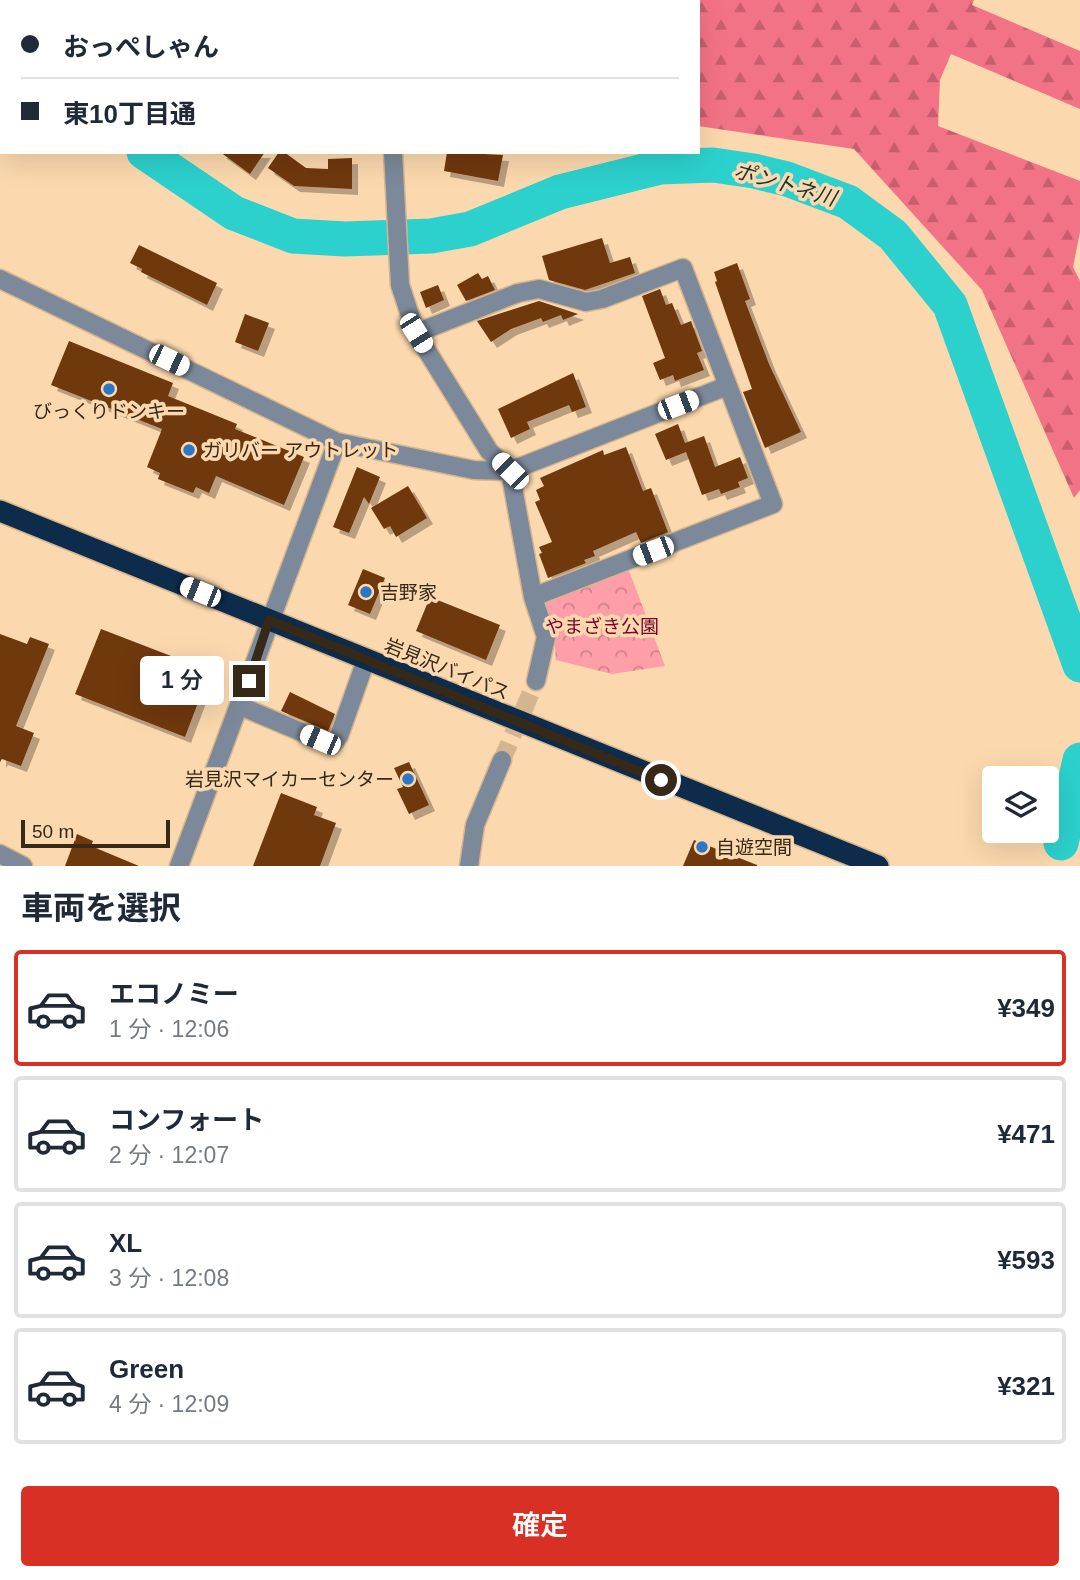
<!DOCTYPE html>
<html lang="ja">
<meta charset="utf-8">
<style>
:root{--surface:#fff;--page:#f2f2f3;--text:#1f2937;--muted:#747a83;--line:#e0e1e3;--accent:#d93025}
body{margin:0;font-family:Arial,"Noto Sans JP",sans-serif;background:var(--page);color:var(--text);height:100vh;display:flex;flex-direction:column;font-size:26px;white-space:nowrap}
*{box-sizing:border-box;margin:0}
p{font-size:23px;color:var(--muted)}
.icon{flex:none;width:38px;height:38px;fill:none;stroke:currentColor;stroke-width:2;stroke-linecap:round;stroke-linejoin:round}
.map{position:relative;height:866px;overflow:hidden}
.panel{display:flex;flex-direction:column;background:var(--surface);flex:1}
.panel>*{flex:none}
.guide{position:absolute;left:0px;top:0px;width:700px;height:154px;box-shadow:0 7px 28px #0002;display:grid;align-content:center;height:154px;padding:0 21px;background:var(--surface)}
.tools{position:absolute;left:982px;top:766px;display:grid;gap:14px}
.tools a{display:grid;place-items:center;width:77px;height:77px;border-radius:7px;background:var(--surface);box-shadow:0 7px 28px #0002;font-size:35px}
.scale{position:absolute;left:21px;bottom:18px;width:149px;box-sizing:border-box;padding-left:7px;border:4px solid #362918;border-top:0;font-size:19px;line-height:24px;white-space:nowrap;color:#362918;-webkit-text-stroke:5px #fbd8ad;paint-order:stroke}
.end{position:absolute;width:32px;height:32px;margin:-16px;border:9px solid #362918;background:#fff;box-shadow:0 0 0 4px #fff}
.from{border-radius:50%}
.bubble{position:absolute;height:49px;border-radius:7px;background:var(--surface);box-shadow:0 7px 28px #0002;font-size:23px;font-weight:600;line-height:49px;text-align:center}
.car{position:absolute;width:21px;height:42px;margin:-21px -10px;border-radius:9px;box-shadow:0 0 5px 2px #0007;background:linear-gradient(#fff 24%,#345 0 40%,#fff 0 76%,#345 0 86%,#fff 0)}
.guide b{display:flex;align-items:center;gap:24px;height:66px;font-size:26px}
.guide b+b{border-top:2px solid var(--line)}
.guide i{width:18px;height:18px;background:var(--text)}
ul{padding:0;list-style:none}
li{display:flex;align-items:center;gap:21px;height:116px;margin:0 14px 10px;padding:0 7px;border:4px solid var(--line);border-radius:7px}
li div{flex:1}
li b{display:block;font-size:26px}
li em{font-style:normal;font-weight:600}
li.active{border-color:var(--accent)}
li>.icon{width:63px;height:63px;stroke-width:1.5}
h2{padding:0 21px;font-size:32px;line-height:84px}
.action{display:flex;gap:14px;margin-top:auto;padding:14px 21px}
.action a{flex:1;height:80px;border-radius:7px;background:var(--accent);color:#fff;font-size:28px;font-weight:600;line-height:80px;text-align:center}
.map>svg:first-child{display:block}
.forest{fill:url(#forest-firs)}
.park{fill:url(#park-crowns)}
.lines{fill:none;stroke-linecap:round;stroke-linejoin:round}
.river{stroke:#2cd1cd;stroke-width:35}
.building{fill:#70380d;filter:url(#shadow)}
.minor-tunnel{stroke:#d4b58f;stroke-width:18;stroke-dasharray:18 9;stroke-linecap:butt}
.minor-casing{stroke:#d4b58f;stroke-width:21}
.highway-casing{stroke:#d4b58f;stroke-width:24}
.minor{stroke:#7b899a;stroke-width:18}
.highway{stroke:#0d2b4b;stroke-width:21}
.route{stroke:#362918;stroke-width:9}
.poi-dot{fill:#2a77c7;stroke:#fbd8ad;stroke-width:2.5}
.labels{text-anchor:middle;dominant-baseline:central;stroke-width:7;stroke-linejoin:round;paint-order:stroke}
.poi-label{font-size:19px;fill:#362918;stroke:#fbd8ad;text-anchor:start}
.park-label{font-size:19px;fill:#7d002a;stroke:#fbd8ad}
.street-label{font-size:19px;fill:#362918;stroke:#fbd8ad}
.water-label{font-size:21px;font-style:italic;fill:#173736;stroke:#fbd8ad}
</style>
<div class="map">
<svg width="1080" height="866" viewBox="0 0 1080 866">
<defs>
<pattern id="forest-firs" width="22" height="20" patternUnits="userSpaceOnUse" patternTransform="scale(1.75)"><rect width="22" height="20" fill="#f37386"/><path d="M5 1l3.5 6h-7zM16 11l3.5 6h-7z" fill="#c65e6d"/></pattern>
<pattern id="park-crowns" width="20" height="18" patternUnits="userSpaceOnUse" patternTransform="scale(1.75)"><rect width="20" height="18" fill="#fe9ea9"/><path d="M2 6a3 3 0 1 1 6 0M12 15a3 3 0 1 1 6 0" fill="none" stroke="#ce8189"/></pattern>
<filter id="shadow"><feDropShadow dx="6" dy="6" stdDeviation="0" flood-color="#0004"/></filter>
</defs>
<rect width="100%" height="100%" fill="#fbd8ad"/>
<path class="forest" d="M620 0H974L972 5 1080 51V109L951 54 940 80 938 126 1080 181V232L1073 267 1080 281V490L1074 498 982 290 854 149 698 126V2Z"/>
<path class="park" d="M628 568 665 666 612 674 556 660 554 636 541 601Z"/>
<g class="lines">
<path class="river" d="M0 45 2 46
M144 152 234 213 293 236 345 239 431 236 470 229 560 192 660 167 713 165 754 171 787 179 848 202 893 235 950 305 1080 665
M1061 843 1080 760"/>
</g>
<path class="building" d="M220 152H265L250 174Z
M279 152H284L306 168 328 169V159L352 158V189L294 186 268 168Z
M447 152 503 155 498 181 444 171Z
M602 238 610 263 630 257 635 273 585 290 549 280 542 256Z
M139 245 217 283 207 305 141 272 142 269 130 263Z
M737 263 750 299 745 301 769 364 801 432 765 448 743 392 752 389 715 282 717 281 714 272Z
M478 273 482 279 488 276 495 290 466 301 457 285Z
M438 285 444 300 426 308 420 292Z
M660 289 666 305 672 303 681 325 691 321 702 351 697 353 704 370 675 381 673 375 660 380 653 363 665 358 642 296Z
M539 301 578 314 563 320 561 315 543 322 541 318 511 329 491 342 477 321Z
M245 314 269 323 258 351 235 342Z
M69 341 173 383 168 396 237 424 235 429 304 457 284 505 216 476 209 493 196 487 193 493 158 479 160 473 147 467 162 429 51 385Z
M573 373 586 407 572 412 569 405 527 422 530 429 511 438 498 409Z
M678 424 685 443 704 436 715 467 740 457 748 478 738 482 740 487 721 494 719 489 702 495 686 452 666 460 655 434Z
M626 447 643 491 651 488 668 532 641 543 636 532 593 551 595 556 584 560 586 563 548 578 539 554 542 553 539 547 552 542 535 502 540 500 536 490 544 486 540 478 603 450 604 455Z
M357 467 380 477 369 504 364 497 349 533 333 527Z
M408 486 427 518 396 537 390 526 384 529 371 508Z
M363 569 385 578 370 614 348 605Z
M430 597 500 625 486 660 416 631Z
M101 629 210 671 185 737 75 694Z
M0 634 27 644 30 637 49 644 16 726 34 733 21 766 2 759 0 762Z
M290 692 335 714 328 731 281 711Z
M409 762 429 805 409 814 397 789 403 787 394 768Z
M281 793 317 807 314 815 336 823 320 866H253Z
M77 834 93 841 91 846 139 866H65Z
M694 840 757 865V866H683Z"/>
<g class="lines">
<path class="minor-tunnel" d="M502 760 536 681"/>
<g class="minor-casing">
<path id="minor" d="M119 0 127 2
M221 0 224 2
M393 152 400 285 416 333 518 293 539 289 586 302 602 299 683 268 773 504 533 597 546 637 536 681
M0 279 337 442 474 470 510 471 489 451 416 333
M533 597 510 471 727 386
M240 706 332 745 339 736 366 660
M0 854 23 866
M179 866 337 442
M469 866 475 825 502 760"/>
</g>
<g class="highway-casing">
<path id="highway" d="M0 511 878 866"/>
</g>
<use href="#minor" class="minor"/>
<use href="#highway" class="highway"/>
</g>
<g class="lines">
<path class="route" d="M249 681 269 620 661 780"/>
</g>
<g class="poi-dot">
<circle cx="109" cy="389" r="7"/>
<circle cx="189" cy="450" r="7"/>
<circle cx="366" cy="592" r="7"/>
<circle cx="408" cy="779" r="7"/>
<circle cx="702" cy="847" r="7"/>
</g>
<g class="labels">
<g class="poi-label">
<text x="109" y="411" text-anchor="middle">びっくりドンキー</text>
<text x="203" y="450">ガリバー アウトレット</text>
<text x="380" y="592">吉野家</text>
<text x="394" y="779" text-anchor="end">岩見沢マイカーセンター</text>
<text x="716" y="847">自遊空間</text>
</g>
<g class="park-label">
<text x="602" y="626">やまざき公園</text>
</g>
<g class="street-label">
<text transform="translate(447 669) rotate(22)">岩見沢バイパス</text>
</g>
<g class="water-label">
<text transform="translate(785 184) rotate(16)">ポントネ川</text>
</g>
</g>
</svg>
<div class="tools">
<a><svg class="icon" aria-label="layers" viewBox="0 0 24 24"><path d="M12 4l9 5-9 5-9-5zM3 14l9 5 9-5"/></svg></a>
</div>
<div class="scale">50 m</div>
<i class="end from" style="left:661px;top:780px"></i>
<i class="end" style="left:249px;top:681px"></i>
<div class="bubble" style="left:140px;top:656px;width:84px">1 分</div>
<i class="car" style="left:416px;top:333px;rotate:148deg"></i>
<i class="car" style="left:169px;top:360px;rotate:116deg"></i>
<i class="car" style="left:678px;top:405px;rotate:69deg"></i>
<i class="car" style="left:510px;top:471px;rotate:315deg"></i>
<i class="car" style="left:653px;top:551px;rotate:249deg"></i>
<i class="car" style="left:200px;top:592px;rotate:292deg"></i>
<i class="car" style="left:320px;top:740px;rotate:293deg"></i>
<div class="guide">
<b><i class="from"></i>おっぺしゃん</b>
<b><i></i>東10丁目通</b>
</div>
</div>
<section class="panel">
<h2>車両を選択</h2>
<ul>
<li class="active"><svg class="icon" aria-label="car" viewBox="0 0 24 24"><path d="M5 17H2v-5l4-1 3-4h7l3 4 3 1v5h-3M9 17h6M6 11h13"/><circle cx="7" cy="17" r="2"/><circle cx="17" cy="17" r="2"/></svg><div><b>エコノミー</b><p>1 分 · 12:06</p></div><em>¥349</em></li>
<li><svg class="icon" aria-label="car" viewBox="0 0 24 24"><path d="M5 17H2v-5l4-1 3-4h7l3 4 3 1v5h-3M9 17h6M6 11h13"/><circle cx="7" cy="17" r="2"/><circle cx="17" cy="17" r="2"/></svg><div><b>コンフォート</b><p>2 分 · 12:07</p></div><em>¥471</em></li>
<li><svg class="icon" aria-label="car" viewBox="0 0 24 24"><path d="M5 17H2v-5l4-1 3-4h7l3 4 3 1v5h-3M9 17h6M6 11h13"/><circle cx="7" cy="17" r="2"/><circle cx="17" cy="17" r="2"/></svg><div><b>XL</b><p>3 分 · 12:08</p></div><em>¥593</em></li>
<li><svg class="icon" aria-label="car" viewBox="0 0 24 24"><path d="M5 17H2v-5l4-1 3-4h7l3 4 3 1v5h-3M9 17h6M6 11h13"/><circle cx="7" cy="17" r="2"/><circle cx="17" cy="17" r="2"/></svg><div><b>Green</b><p>4 分 · 12:09</p></div><em>¥321</em></li>
</ul>
<div class="action"><a>確定</a></div>
</section>
